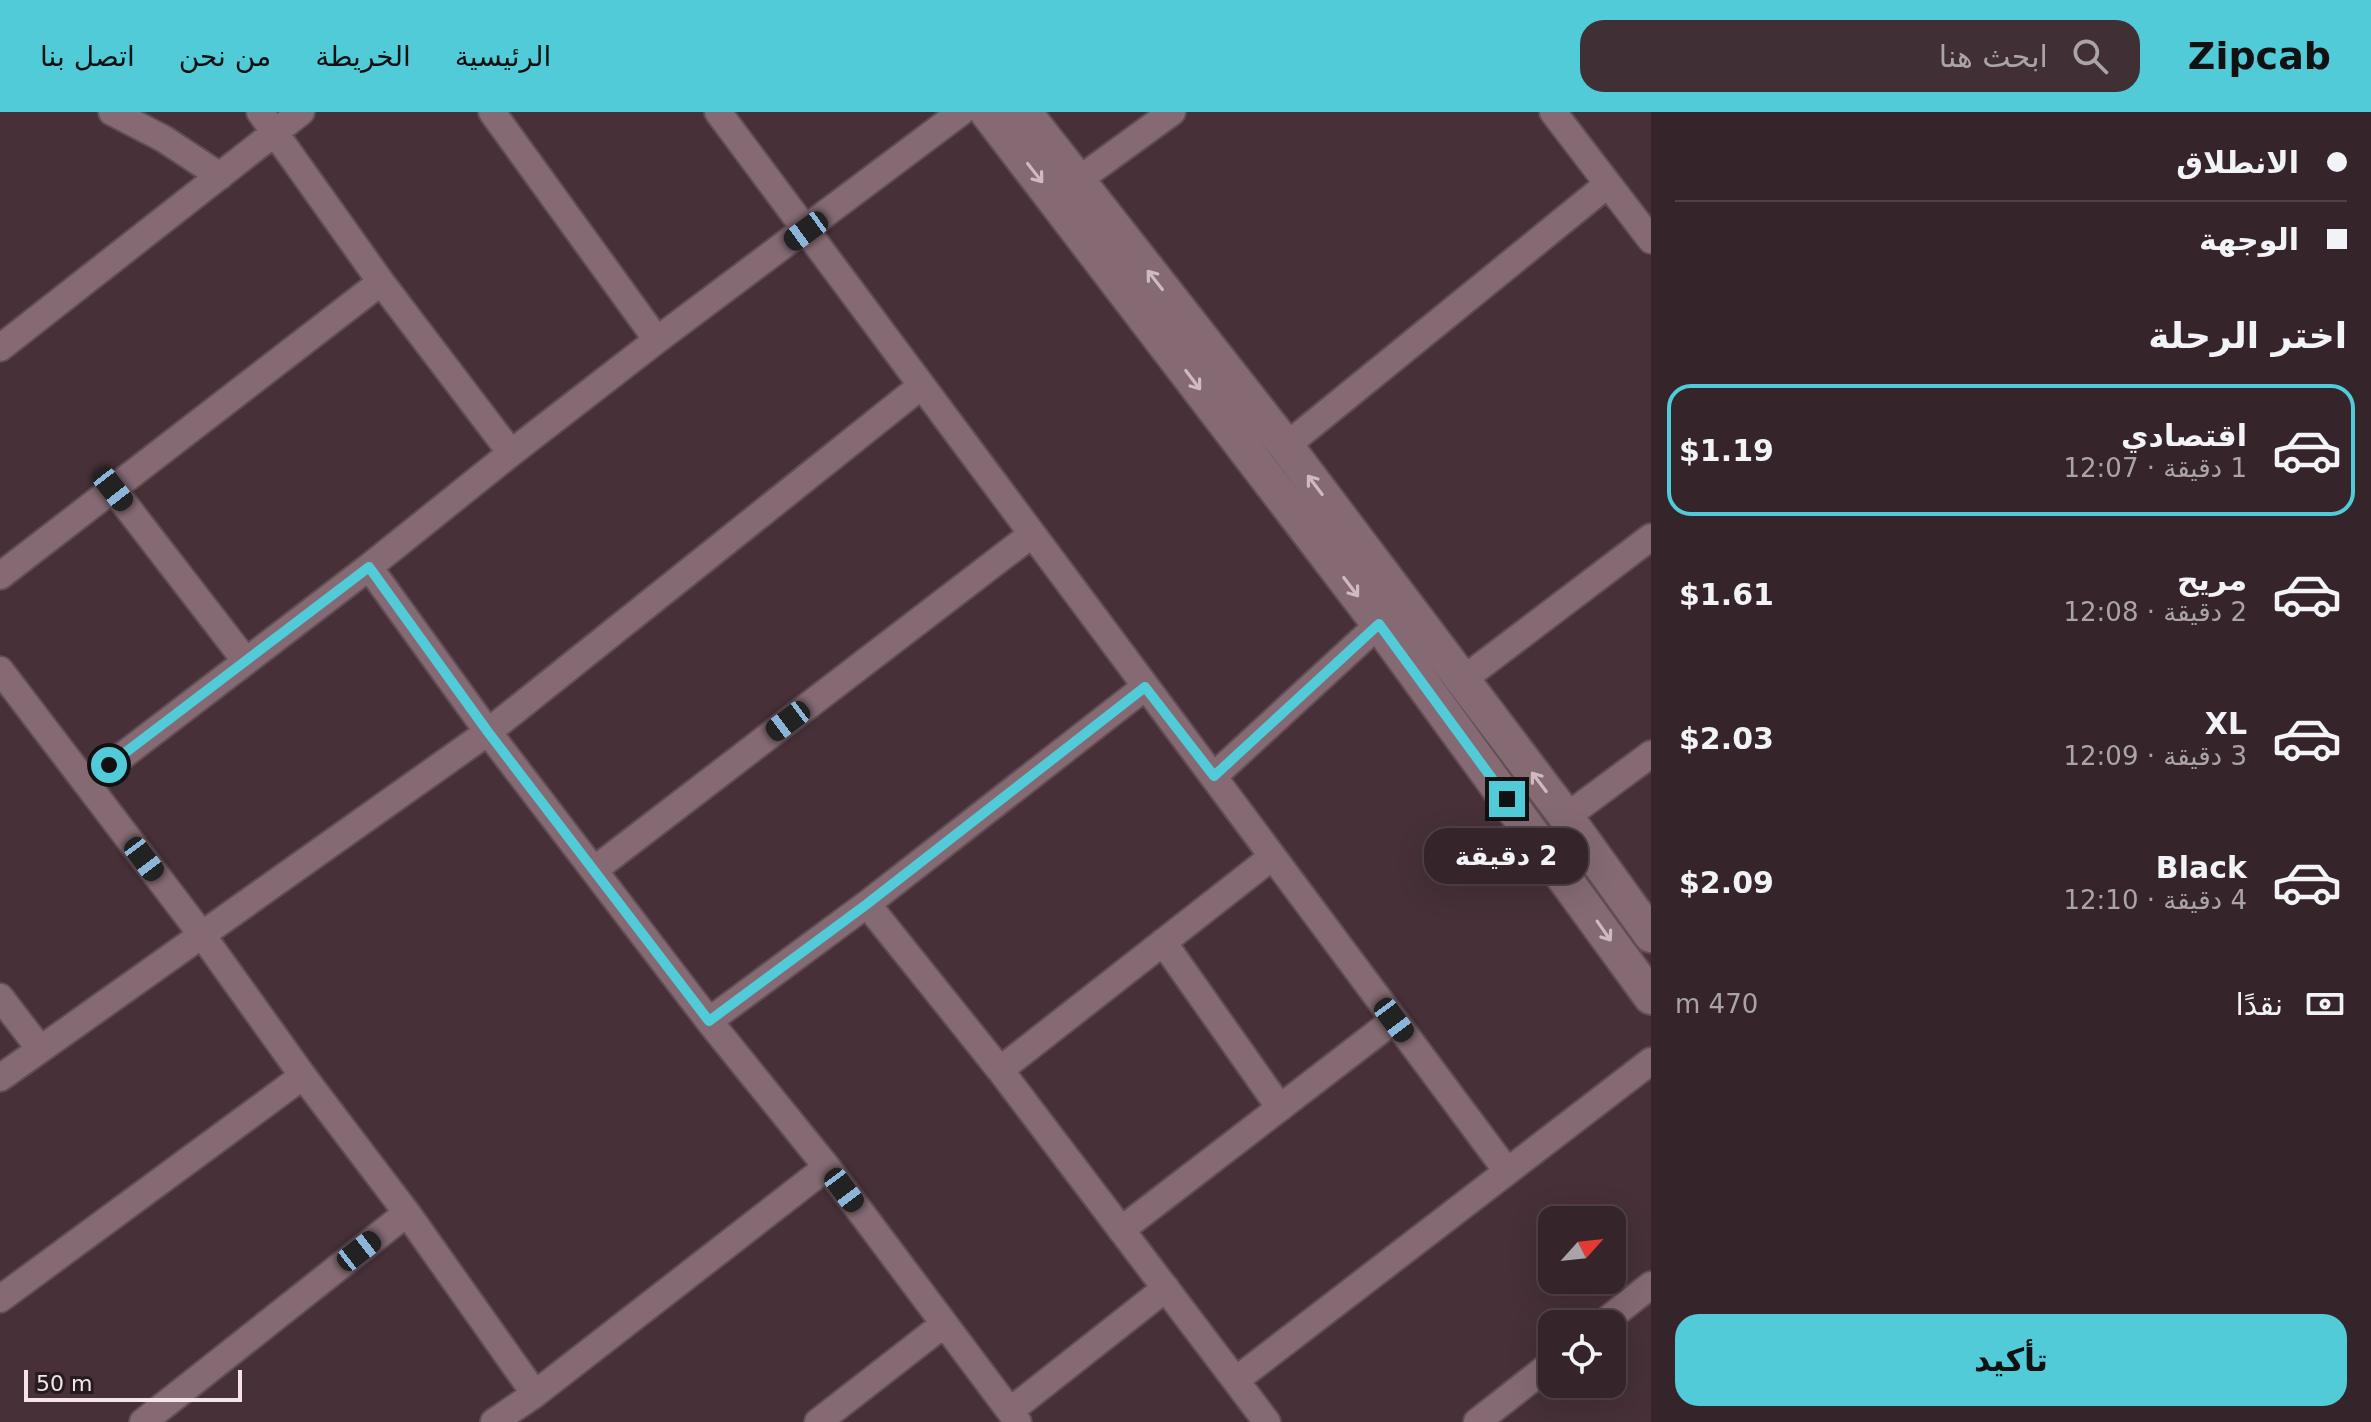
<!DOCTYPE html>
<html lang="ar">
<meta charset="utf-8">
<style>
:root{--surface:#35242a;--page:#403036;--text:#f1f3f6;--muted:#aaa4a8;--line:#4f4147;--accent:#52cbd9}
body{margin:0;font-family:"DejaVu Sans",Vazirmatn,sans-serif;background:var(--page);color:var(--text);direction:rtl;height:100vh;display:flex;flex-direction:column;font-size:30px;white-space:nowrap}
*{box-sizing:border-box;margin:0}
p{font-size:26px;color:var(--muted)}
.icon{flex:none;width:44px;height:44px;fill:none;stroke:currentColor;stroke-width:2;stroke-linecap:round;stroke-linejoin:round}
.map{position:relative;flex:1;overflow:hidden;direction:ltr}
.side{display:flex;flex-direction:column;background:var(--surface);width:720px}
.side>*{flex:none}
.hud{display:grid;align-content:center;height:176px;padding:0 24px;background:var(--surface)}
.needle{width:52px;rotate:63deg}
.tools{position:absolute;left:1538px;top:1094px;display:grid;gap:16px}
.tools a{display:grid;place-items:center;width:88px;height:88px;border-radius:16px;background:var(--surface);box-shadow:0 8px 32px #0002,0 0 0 2px var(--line);font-size:40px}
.scale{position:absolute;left:24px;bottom:20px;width:218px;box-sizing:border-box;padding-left:8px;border:4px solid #f5e5ea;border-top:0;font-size:22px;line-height:28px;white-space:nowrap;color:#f5e5ea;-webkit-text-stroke:6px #261b1f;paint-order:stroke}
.end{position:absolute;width:36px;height:36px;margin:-18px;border:10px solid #52cbd9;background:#111;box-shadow:0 0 0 4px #111}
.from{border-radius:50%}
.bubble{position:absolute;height:56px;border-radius:24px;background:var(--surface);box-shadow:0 8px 32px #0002,0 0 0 2px var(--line);font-size:26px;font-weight:600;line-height:56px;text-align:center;direction:rtl}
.car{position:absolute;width:24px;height:48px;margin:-24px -12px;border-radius:10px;box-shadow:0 0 6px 2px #0007;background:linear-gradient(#222 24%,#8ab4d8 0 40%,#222 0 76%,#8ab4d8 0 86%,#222 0)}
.hud b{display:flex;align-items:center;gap:28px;height:76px;font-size:30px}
.hud b+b{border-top:2px solid var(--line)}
.hud i{width:20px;height:20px;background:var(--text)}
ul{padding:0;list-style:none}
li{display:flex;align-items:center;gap:24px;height:132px;margin:0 16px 12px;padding:0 8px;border:4px solid transparent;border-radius:24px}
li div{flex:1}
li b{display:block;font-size:30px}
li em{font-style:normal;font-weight:600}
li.selected{border-color:var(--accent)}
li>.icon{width:72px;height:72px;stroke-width:1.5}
h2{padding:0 24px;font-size:36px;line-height:96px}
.pay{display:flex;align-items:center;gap:20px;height:88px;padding:0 24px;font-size:30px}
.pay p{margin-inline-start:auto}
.primary-button{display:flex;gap:16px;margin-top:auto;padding:16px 24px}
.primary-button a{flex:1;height:92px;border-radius:24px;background:var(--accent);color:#111;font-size:32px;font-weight:600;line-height:92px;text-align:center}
header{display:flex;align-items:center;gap:48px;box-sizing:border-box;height:112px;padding:0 40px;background:var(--accent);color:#111}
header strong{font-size:38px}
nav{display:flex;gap:44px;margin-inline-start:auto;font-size:28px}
.search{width:560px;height:72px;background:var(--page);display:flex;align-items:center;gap:20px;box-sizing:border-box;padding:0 28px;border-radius:24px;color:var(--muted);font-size:30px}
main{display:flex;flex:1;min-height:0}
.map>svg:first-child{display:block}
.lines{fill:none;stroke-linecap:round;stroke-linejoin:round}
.minor-casing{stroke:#614d55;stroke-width:30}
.tertiary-casing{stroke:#614d55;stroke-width:38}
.minor{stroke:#856a73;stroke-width:26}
.tertiary{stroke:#856a73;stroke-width:34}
.oneway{stroke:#cebac0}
.route{stroke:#52cbd9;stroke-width:10}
</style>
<header>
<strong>Zipcab</strong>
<div class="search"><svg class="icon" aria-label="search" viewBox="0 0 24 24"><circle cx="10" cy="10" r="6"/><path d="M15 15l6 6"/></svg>ابحث هنا</div>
<nav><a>الرئيسية</a><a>الخريطة</a><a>من نحن</a><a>اتصل بنا</a></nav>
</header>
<main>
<section class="side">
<div class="hud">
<b><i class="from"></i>الانطلاق</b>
<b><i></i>الوجهة</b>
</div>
<h2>اختر الرحلة</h2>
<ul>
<li class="selected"><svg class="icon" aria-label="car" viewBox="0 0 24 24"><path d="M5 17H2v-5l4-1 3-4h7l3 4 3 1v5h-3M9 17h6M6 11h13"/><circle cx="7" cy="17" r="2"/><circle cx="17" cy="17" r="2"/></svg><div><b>اقتصادي</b><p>1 دقيقة · 12:07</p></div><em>$1.19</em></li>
<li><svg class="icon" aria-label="car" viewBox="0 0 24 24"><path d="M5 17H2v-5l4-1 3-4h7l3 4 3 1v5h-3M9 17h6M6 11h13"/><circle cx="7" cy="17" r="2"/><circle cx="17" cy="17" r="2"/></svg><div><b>مريح</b><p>2 دقيقة · 12:08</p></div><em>$1.61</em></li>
<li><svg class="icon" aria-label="car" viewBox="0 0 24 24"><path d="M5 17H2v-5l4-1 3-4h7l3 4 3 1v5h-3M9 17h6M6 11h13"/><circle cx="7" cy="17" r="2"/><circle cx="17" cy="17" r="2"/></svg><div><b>XL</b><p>3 دقيقة · 12:09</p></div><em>$2.03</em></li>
<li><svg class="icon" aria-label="car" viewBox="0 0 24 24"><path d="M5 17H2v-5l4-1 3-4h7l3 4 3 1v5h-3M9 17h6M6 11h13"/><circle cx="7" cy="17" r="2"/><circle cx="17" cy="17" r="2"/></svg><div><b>Black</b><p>4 دقيقة · 12:10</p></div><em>$2.09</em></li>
</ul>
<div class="pay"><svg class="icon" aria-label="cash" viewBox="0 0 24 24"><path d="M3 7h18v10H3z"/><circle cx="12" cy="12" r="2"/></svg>نقدًا<p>470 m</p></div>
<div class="primary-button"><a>تأكيد</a></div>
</section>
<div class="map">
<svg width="1651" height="1310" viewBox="0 0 1651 1310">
<rect width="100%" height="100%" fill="#473038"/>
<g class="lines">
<g class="minor-casing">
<path id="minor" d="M112 0 164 27 220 64
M260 0 381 170 511 341
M492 0 657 228
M718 0 1507 1059
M1553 0 1651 128
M1077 69 1172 0
M0 236 301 0
M1286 334 1608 72
M113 377 245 548
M369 455 488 620 709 909 827 1055 1018 1310
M0 464 381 170
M0 558 202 823 303 964 407 1101 535 1282
M1461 569 1651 425
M1214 664 1379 512
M87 671 369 455 511 341 657 228 961 0
M1566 705 1651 642
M594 758 1031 423
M867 792 1000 958 1267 1310
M1163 830 1280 996
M0 885 40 937
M709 909 867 792 1145 575
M1000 958 1272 745
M0 966 488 620 921 274
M1121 1118 1394 908
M0 1187 303 964
M1602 1212 1651 1173
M1236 1268 1651 949
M1010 1299 1166 1176
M143 1310 407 1101
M494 1310 535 1282 827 1055
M818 1310 944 1212
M1477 1310 1552 1251"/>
</g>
<g class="tertiary-casing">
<path id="tertiary" d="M987 0 1379 512 1651 885
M1024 0 1286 334 1566 705 1651 823"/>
</g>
<use href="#minor" class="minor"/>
<use href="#tertiary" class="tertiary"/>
</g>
<defs><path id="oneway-shaft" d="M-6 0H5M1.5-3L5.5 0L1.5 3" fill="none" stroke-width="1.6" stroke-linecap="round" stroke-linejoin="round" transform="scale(2)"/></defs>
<g class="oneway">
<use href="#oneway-shaft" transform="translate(1035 61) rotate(52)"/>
<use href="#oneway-shaft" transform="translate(1155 168) rotate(-128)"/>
<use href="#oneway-shaft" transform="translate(1193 268) rotate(53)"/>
<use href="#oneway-shaft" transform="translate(1315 373) rotate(-127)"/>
<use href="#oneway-shaft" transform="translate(1351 475) rotate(53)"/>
<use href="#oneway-shaft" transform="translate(1539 670) rotate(-127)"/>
<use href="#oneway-shaft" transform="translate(1604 819) rotate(55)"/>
</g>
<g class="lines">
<path class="route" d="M109 653 369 455 488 620 709 909 867 792 1145 575 1214 664 1379 512 1507 687"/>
</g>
</svg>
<div class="tools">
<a><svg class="needle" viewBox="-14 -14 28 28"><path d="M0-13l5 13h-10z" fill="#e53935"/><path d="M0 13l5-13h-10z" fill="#aaa4a8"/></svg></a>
<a><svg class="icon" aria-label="locate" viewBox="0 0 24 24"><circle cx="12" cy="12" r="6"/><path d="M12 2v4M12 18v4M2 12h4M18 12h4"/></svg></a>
</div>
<div class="scale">50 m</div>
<i class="end from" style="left:109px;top:653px"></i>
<i class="end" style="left:1507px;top:687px"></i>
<div class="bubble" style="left:1424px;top:716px;width:164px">2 دقيقة</div>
<i class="car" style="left:806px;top:119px;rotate:234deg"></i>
<i class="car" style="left:113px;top:377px;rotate:142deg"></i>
<i class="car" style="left:788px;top:609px;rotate:233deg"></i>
<i class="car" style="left:144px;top:747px;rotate:143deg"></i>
<i class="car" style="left:1394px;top:908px;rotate:143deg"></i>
<i class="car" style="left:844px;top:1078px;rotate:143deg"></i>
<i class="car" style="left:359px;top:1139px;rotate:52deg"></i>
</div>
</main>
